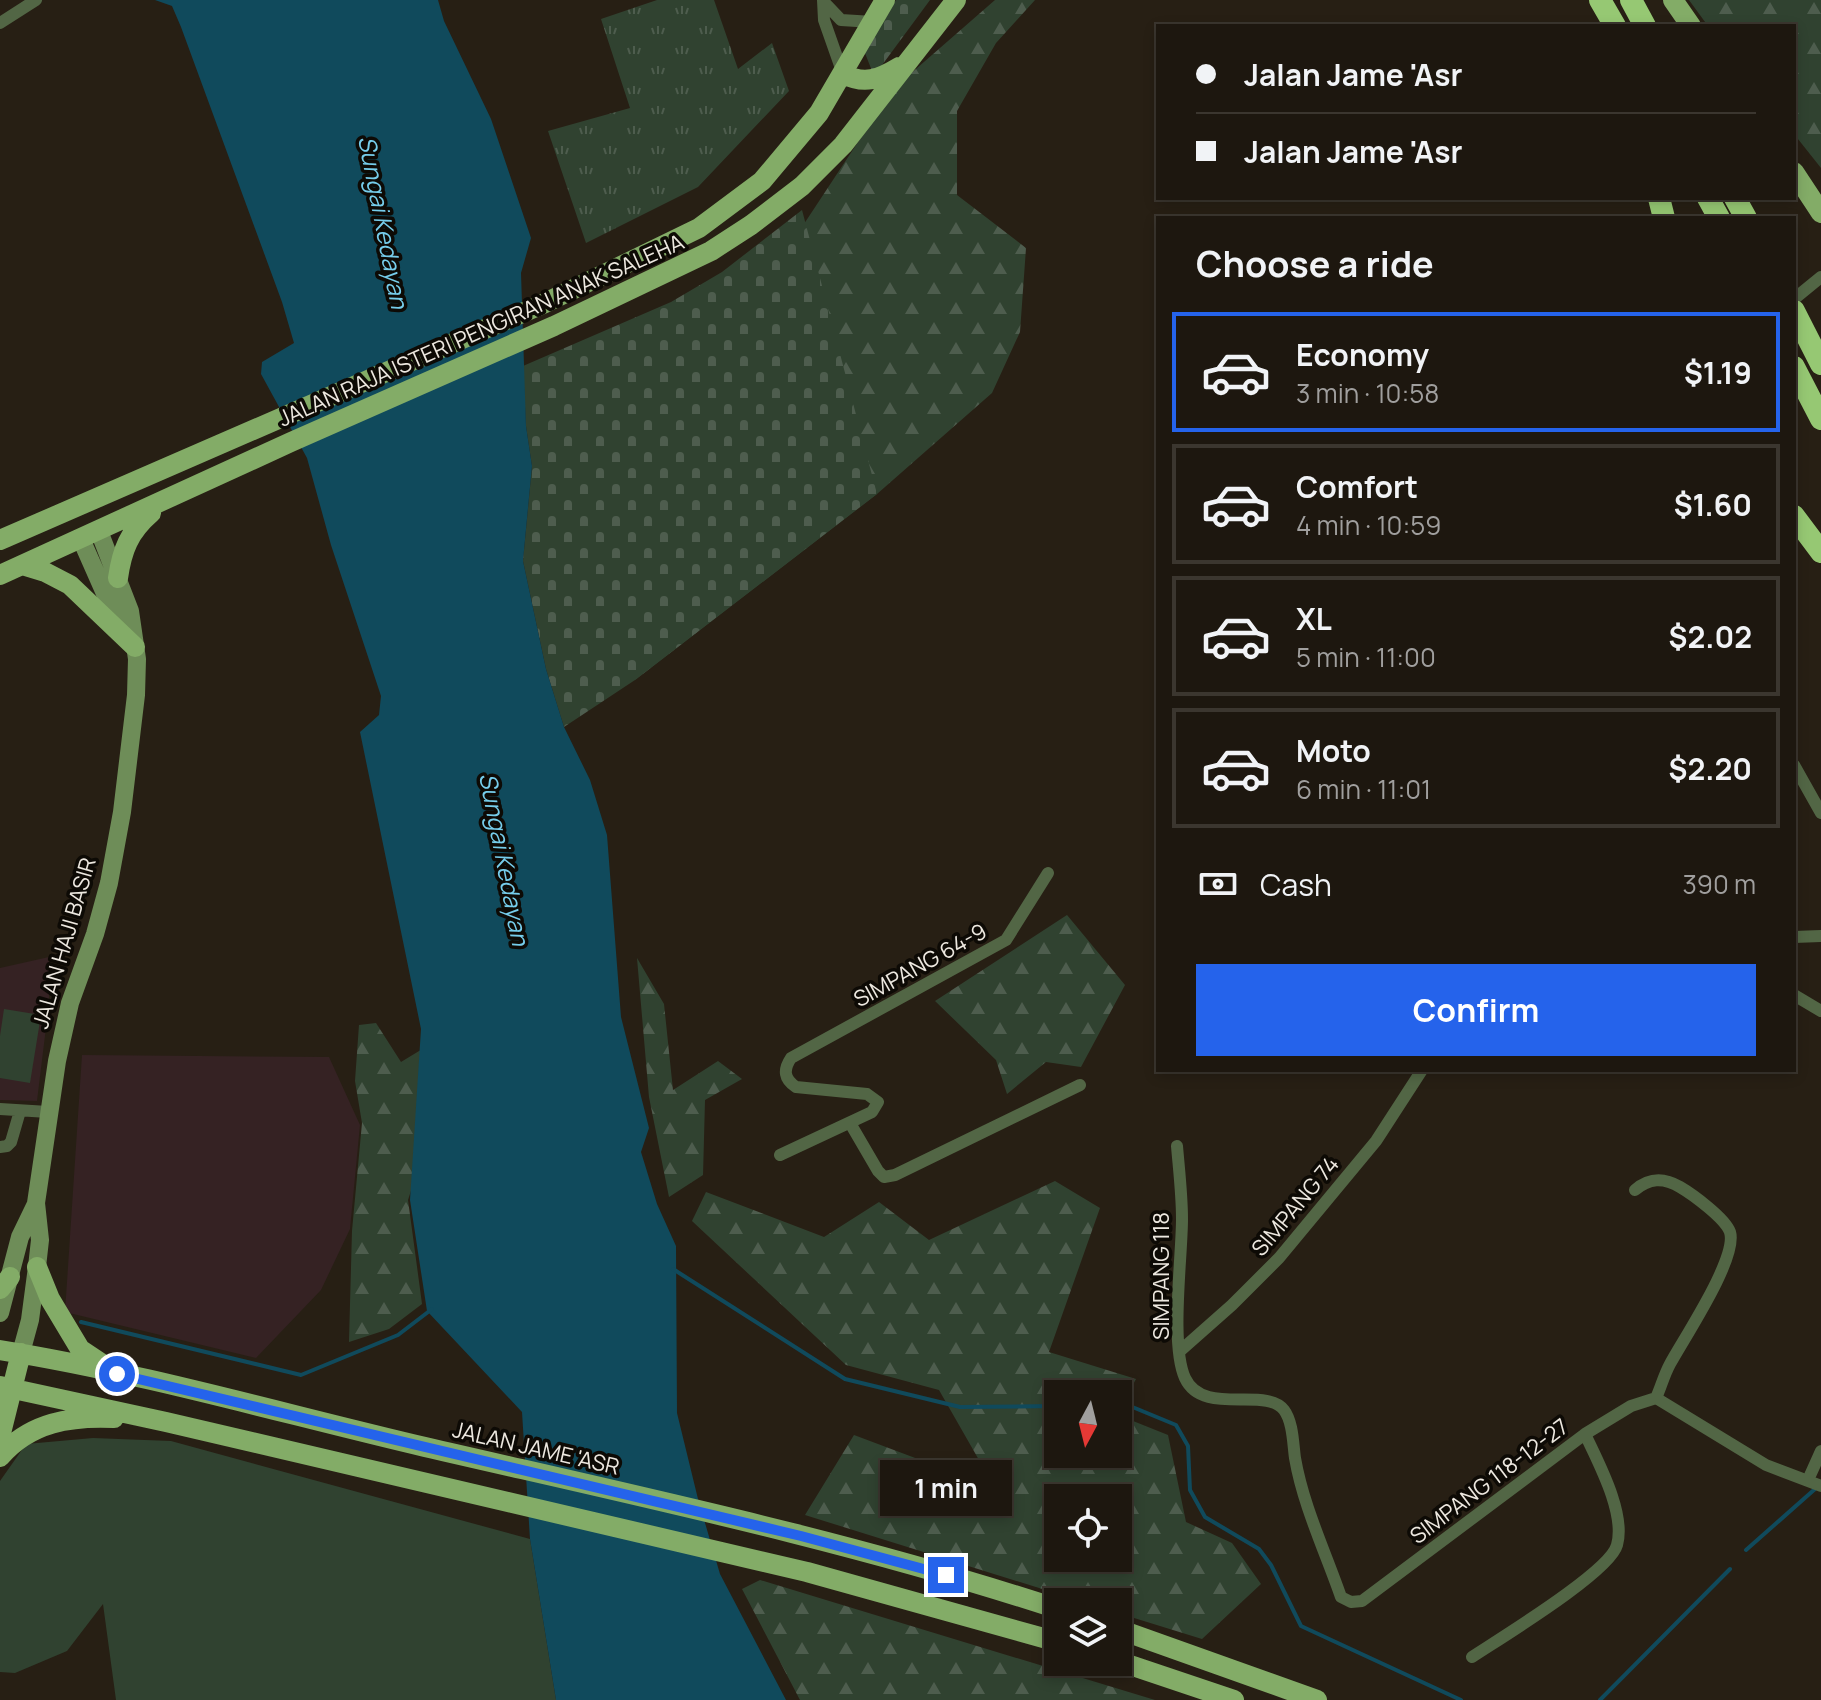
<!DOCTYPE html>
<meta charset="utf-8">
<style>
:root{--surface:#1d170f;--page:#252018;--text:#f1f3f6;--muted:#a09f9e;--line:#3b362f;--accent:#2563eb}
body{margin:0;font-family:Manrope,sans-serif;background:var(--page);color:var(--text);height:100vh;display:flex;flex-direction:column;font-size:30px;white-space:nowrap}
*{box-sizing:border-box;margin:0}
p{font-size:26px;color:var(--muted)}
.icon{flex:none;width:44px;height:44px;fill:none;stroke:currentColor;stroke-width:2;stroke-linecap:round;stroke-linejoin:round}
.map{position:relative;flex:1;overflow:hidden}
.details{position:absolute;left:1156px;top:216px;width:640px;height:856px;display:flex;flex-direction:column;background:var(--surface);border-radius:0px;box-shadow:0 4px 12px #0003,0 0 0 2px var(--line)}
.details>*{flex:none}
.banner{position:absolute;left:1156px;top:24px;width:640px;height:176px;border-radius:0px;box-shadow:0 4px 12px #0003,0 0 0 2px var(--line);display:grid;align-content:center;height:176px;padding:0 40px;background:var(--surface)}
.needle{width:52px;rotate:187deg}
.fabs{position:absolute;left:1044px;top:1380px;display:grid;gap:16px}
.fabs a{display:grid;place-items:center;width:88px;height:88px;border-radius:0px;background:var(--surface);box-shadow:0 4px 12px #0003,0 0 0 2px var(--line);font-size:40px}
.end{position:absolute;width:36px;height:36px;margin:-18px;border:10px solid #2563eb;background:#fff;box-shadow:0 0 0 4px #fff}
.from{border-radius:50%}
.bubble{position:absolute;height:56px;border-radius:0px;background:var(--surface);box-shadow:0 4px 12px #0003,0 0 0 2px var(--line);font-size:26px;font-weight:700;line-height:56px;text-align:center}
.banner b{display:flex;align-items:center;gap:28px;height:76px;font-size:30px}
.banner b+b{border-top:2px solid var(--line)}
.banner i{width:20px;height:20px;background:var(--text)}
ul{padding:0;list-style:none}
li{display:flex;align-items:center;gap:24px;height:120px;margin:0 16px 12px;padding:0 24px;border:4px solid var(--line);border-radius:0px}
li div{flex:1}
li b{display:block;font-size:30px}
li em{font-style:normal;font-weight:700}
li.active{border-color:var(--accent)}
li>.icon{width:72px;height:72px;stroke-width:1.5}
h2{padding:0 40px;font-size:36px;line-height:96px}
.pay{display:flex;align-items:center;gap:20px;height:88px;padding:0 40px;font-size:30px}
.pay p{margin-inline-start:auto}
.button{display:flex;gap:16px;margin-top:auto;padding:16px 40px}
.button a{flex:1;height:92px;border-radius:0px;background:var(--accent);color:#fff;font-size:32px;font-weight:700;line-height:92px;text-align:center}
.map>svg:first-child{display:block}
.education{fill:#352223}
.grass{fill:url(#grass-tufts)}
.forest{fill:url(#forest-firs);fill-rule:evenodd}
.cemetery{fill:url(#cemetery-stones)}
.park{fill:#304230}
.water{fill:#104a5c}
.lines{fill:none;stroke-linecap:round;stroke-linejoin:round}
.stream{stroke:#104a5c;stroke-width:4}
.minor{stroke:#526645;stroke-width:12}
.secondary{stroke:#6e8d58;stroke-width:18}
.primary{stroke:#83ac67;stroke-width:20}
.motorway{stroke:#96c873;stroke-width:22}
.route{stroke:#2563eb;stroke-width:10}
.labels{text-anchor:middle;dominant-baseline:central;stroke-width:7;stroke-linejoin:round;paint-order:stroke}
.street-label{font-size:22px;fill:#ede8e0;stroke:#0d0a05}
.water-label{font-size:24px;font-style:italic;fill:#76cdeb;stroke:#0d0a05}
</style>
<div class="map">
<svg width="1821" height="1700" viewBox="0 0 1821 1700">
<defs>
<pattern id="grass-tufts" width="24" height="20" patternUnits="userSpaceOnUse" patternTransform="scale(2)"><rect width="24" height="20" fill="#304230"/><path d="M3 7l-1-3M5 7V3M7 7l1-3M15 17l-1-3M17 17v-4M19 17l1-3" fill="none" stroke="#4e5d4e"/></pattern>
<pattern id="forest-firs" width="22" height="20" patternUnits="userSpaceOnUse" patternTransform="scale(2)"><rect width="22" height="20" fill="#304230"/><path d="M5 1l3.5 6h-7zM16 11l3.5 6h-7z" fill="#4e5d4e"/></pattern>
<pattern id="cemetery-stones" width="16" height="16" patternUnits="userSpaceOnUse" patternTransform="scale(2)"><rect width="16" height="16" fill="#304230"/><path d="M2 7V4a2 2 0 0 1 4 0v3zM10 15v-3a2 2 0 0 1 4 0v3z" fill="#4e5d4e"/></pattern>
</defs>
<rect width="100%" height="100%" fill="#271f14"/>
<path class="education" d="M49 957V1003L37 1101 0 1100V968Z
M82 1055 329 1057 360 1125 350 1229 321 1290 256 1358 65 1312Z"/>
<path class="grass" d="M657 0H714L738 69 772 43 789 91 698 187 586 243 548 131 630 108 601 19Z"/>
<path class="forest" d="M995 0H1035L996 43 957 111V195L1026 248 1020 332 992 393 877 494 635 680 800 230 893 89Z
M1689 0H1821V168L1794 134V26H1708Z
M1067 915 1125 985 1081 1067 1046 1062 1007 1094 996 1060 935 1001Z
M637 958 664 1004 673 1090 718 1061 742 1079 705 1100 703 1175 669 1197 649 1097Z
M376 1023 401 1062 424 1048 425 1146 408 1200 422 1304 389 1329 349 1342 352 1231 362 1123 355 1081 359 1025Z
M1055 1181 1100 1208 1049 1352 1136 1379 1118 1412V1394H1058V1454H1118V1415L1168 1435 1186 1522 1232 1543 1261 1584 1202 1639 1118 1613V1602H1084L805 1515 854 1435 995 1488 939 1390 846 1365 692 1221 706 1192 824 1237 879 1202 929 1240ZM1118 1498V1558H1058V1498Z
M760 1580 1155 1700H800L742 1589Z"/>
<path class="cemetery" d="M896 0H930L874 76 863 48Z
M802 210 877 494 635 680 564 727 546 669 523 561 532 466 526 426 523 366 671 302 722 272Z"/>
<path class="park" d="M4 1009 41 1015 30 1083 0 1078V1036Z
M93 1438 171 1441 530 1539 556 1700H116L103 1604 67 1651 15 1673 0 1672V1481L26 1444Z"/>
<path class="water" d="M155 0H438L444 21 491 119 531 238 521 273 526 426 532 466 523 561 546 669 564 727 590 780 607 835 621 1017 649 1128 641 1152 657 1204 676 1246 677 1413 698 1499 720 1574 786 1700H556L530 1539 522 1412 427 1311 410 1200 421 1029 360 732 379 715 381 696 331 545 307 458 261 374 262 362 294 343 282 302 181 27 172 6Z"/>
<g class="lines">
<path class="stream" d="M673 1269 845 1379 960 1407 1058 1406
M81 1322 301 1375 398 1335 432 1309
M1118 1406H1130L1176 1425 1188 1446 1190 1490 1205 1517 1259 1549 1271 1565 1301 1626 1461 1700
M1746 1550 1815 1489
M1600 1700 1730 1569"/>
<path class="minor" d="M823 0 824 20 843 74
M823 1 841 20 873 22
M0 23 36 0
M1794 299 1821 277
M1794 765 1821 813
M1794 937 1821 936
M1794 995 1821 1011
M0 1109 48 1112
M850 1123 878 1171 884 1177 895 1175 1080 1085
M1177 1146C1179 1170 1182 1195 1182 1219 1182 1257 1170 1345 1185 1378 1203 1417 1266 1386 1284 1410 1293 1422 1293 1444 1295 1458 1303 1505 1325 1551 1341 1597L1351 1602 1362 1601 1585 1434 1631 1406 1656 1398
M0 1147 7 1146 11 1142 20 1111
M780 1155 872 1112 878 1102 867 1094 796 1087C784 1079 783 1070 791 1058L1006 940 1048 873
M1635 1190C1649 1178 1663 1177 1680 1187 1692 1194 1725 1218 1730 1232 1738 1258 1684 1338 1670 1364 1664 1375 1661 1387 1656 1398
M1180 1351 1232 1305 1279 1258 1376 1141 1422 1070
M1656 1398 1766 1465 1821 1486
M1808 1480 1821 1451
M1472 1657C1499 1639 1610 1572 1617 1545 1626 1513 1598 1462 1585 1434"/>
<path class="secondary" d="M81 539 115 616 125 632
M0 1313 20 1237 35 1206
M21 1353 30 1320 37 1267 40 1240 36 1203 57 1061 70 1003 95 934 109 883 122 812 136 695 137 659 130 611 99 531"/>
<path class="primary" d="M1673 0 1691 26
M843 74C865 85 879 79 899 67
M1794 172 1821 213
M0 540 545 303 699 228 762 181 819 113 885 0
M22 565 45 572 70 585 135 647
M0 575 291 442 554 326 711 251 751 225 802 186 843 145 956 0
M118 578C122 550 129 532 151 513
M37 1267 50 1299 80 1349 107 1367
M0 1289 10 1277
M0 1350C143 1373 284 1414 425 1447 637 1496 851 1541 1058 1609
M0 1386 166 1422 807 1572 1058 1642
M0 1437 21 1353
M0 1457C30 1422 71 1416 114 1418
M1118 1629 1317 1700
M1118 1661 1234 1700"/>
<path class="motorway" d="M1600 0 1615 26
M1631 0 1645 26
M1659 198 1664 218
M1708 198 1719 218
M1735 198 1746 218
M1794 311 1821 364
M1794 367 1821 419
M1794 516 1821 552"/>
</g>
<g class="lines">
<path class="route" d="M117 1374 801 1536 946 1575"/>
</g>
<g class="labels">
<g class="street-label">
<text transform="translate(481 330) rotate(-24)">JALAN RAJA ISTERI PENGIRAN ANAK SALEHA</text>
<text transform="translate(64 943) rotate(-74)">JALAN HAJI BASIR</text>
<text transform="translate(920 965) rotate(-29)">SIMPANG 64-9</text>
<text transform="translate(1295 1206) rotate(-50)">SIMPANG 74</text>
<text transform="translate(1161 1276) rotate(-90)">SIMPANG 118</text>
<text transform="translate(536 1448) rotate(13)">JALAN JAME 'ASR</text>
<text transform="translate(1489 1481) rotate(-37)">SIMPANG 118-12-27</text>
</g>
<g class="water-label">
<text transform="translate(384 222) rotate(79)">Sungai Kedayan</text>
<text transform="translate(505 859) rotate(79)">Sungai Kedayan</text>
</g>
</g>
</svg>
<div class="fabs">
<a><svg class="needle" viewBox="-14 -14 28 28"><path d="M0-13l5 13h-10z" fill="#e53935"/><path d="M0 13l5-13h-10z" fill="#a09f9e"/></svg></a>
<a><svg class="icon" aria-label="locate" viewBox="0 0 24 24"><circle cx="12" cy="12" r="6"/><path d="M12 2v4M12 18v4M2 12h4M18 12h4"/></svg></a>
<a><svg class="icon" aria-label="layers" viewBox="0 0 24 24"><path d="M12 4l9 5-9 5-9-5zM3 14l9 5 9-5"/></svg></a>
</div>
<i class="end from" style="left:117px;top:1374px"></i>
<i class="end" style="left:946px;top:1575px"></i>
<div class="bubble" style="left:880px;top:1460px;width:132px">1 min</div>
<div class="banner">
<b><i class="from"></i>Jalan Jame 'Asr</b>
<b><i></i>Jalan Jame 'Asr</b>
</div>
<section class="details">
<h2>Choose a ride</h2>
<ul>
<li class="active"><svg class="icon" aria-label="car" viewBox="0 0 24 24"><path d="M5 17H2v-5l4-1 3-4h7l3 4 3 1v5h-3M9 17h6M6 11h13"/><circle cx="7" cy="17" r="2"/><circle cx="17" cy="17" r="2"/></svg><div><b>Economy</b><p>3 min · 10:58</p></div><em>$1.19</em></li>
<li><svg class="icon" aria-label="car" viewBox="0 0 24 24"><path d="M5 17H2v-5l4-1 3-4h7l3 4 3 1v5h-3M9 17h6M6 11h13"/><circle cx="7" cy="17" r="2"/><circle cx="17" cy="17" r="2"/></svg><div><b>Comfort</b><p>4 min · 10:59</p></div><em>$1.60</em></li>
<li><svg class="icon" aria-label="car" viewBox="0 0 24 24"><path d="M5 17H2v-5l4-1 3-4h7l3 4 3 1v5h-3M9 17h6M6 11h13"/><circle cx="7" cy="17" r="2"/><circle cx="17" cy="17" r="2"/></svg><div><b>XL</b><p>5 min · 11:00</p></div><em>$2.02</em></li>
<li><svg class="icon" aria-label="car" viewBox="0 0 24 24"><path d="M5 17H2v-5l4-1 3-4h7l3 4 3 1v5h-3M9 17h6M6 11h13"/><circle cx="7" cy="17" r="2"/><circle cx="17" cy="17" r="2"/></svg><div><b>Moto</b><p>6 min · 11:01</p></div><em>$2.20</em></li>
</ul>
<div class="pay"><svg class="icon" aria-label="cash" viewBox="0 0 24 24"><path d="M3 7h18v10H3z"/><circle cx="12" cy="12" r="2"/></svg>Cash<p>390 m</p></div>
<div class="button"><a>Confirm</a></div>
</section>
</div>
